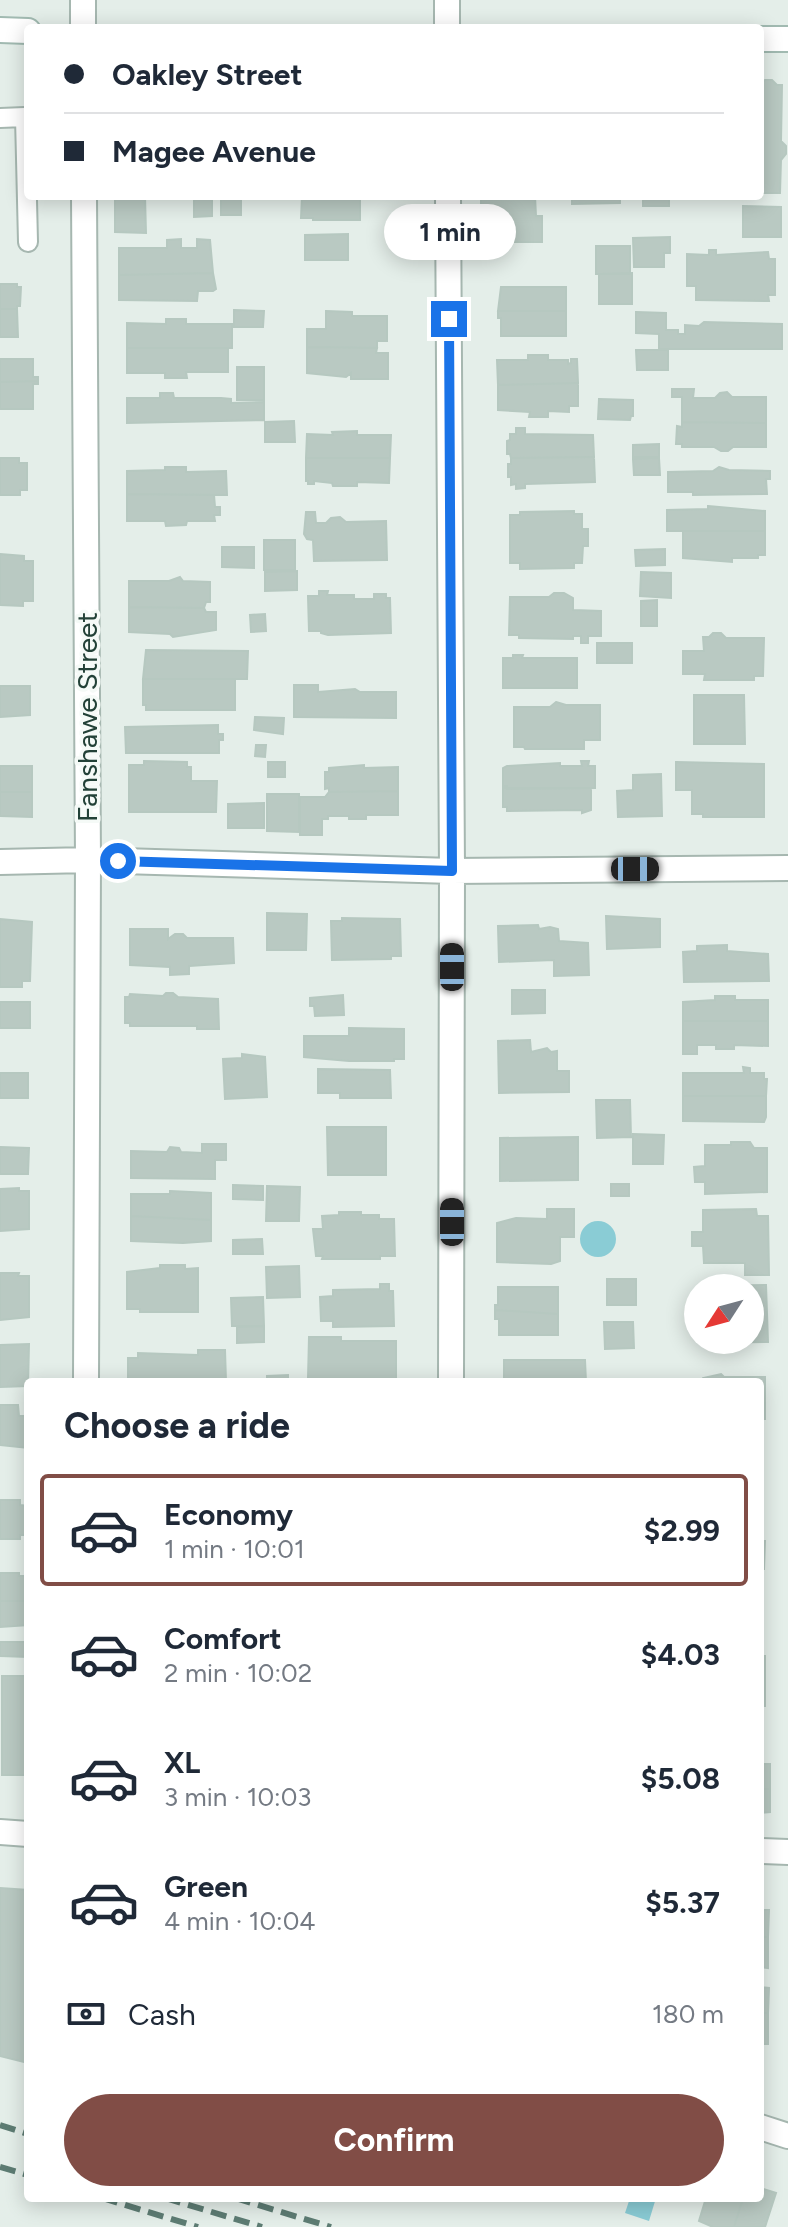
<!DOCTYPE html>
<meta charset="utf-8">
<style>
:root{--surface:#fff;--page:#f2f2f3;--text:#1f2937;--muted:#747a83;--line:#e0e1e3;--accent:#814d46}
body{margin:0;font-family:Figtree,sans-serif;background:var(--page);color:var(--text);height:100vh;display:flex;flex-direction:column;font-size:30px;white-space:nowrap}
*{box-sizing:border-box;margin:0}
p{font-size:26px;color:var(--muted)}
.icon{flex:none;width:44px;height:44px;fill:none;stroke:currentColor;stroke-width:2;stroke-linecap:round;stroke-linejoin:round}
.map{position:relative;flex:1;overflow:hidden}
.panel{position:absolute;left:24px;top:1378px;width:740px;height:824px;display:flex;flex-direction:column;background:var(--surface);border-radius:8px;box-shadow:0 4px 20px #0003}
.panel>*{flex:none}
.hud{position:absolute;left:24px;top:24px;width:740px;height:176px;border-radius:8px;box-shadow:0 4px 20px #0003;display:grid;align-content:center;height:176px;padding:0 40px;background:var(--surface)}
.needle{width:52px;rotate:234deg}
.fabs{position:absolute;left:684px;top:1274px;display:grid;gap:16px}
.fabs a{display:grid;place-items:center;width:80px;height:80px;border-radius:50%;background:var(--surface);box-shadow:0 4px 20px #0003;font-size:40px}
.end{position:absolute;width:36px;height:36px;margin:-18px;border:10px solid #1a73e8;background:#fff;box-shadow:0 0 0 4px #fff}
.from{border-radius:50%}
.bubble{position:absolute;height:56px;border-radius:28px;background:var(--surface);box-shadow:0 4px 20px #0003;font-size:26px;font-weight:700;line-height:56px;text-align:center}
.car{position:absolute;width:24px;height:48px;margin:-24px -12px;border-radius:10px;box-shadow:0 0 6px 2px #0007;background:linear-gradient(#222 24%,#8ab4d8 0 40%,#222 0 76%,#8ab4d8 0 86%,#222 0)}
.hud b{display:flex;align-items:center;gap:28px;height:76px;font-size:30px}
.hud b+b{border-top:2px solid var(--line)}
.hud i{width:20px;height:20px;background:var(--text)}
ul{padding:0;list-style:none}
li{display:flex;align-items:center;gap:24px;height:112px;margin:0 16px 12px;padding:0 24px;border:4px solid transparent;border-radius:8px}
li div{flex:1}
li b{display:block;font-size:30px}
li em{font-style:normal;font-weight:700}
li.on{border-color:var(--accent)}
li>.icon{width:72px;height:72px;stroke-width:1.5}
h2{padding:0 40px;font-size:36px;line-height:96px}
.pay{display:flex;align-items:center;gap:20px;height:88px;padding:0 40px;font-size:30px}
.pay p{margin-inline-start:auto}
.cta{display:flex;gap:16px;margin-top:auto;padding:16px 40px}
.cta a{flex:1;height:92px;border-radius:48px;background:var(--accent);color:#fff;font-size:32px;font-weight:700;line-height:92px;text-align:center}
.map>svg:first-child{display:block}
.water{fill:#8accd5}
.building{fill:#b9c9c2;stroke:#b6c8c0;stroke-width:2}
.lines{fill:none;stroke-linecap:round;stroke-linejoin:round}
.lane-casing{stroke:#a6b7b0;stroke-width:22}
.street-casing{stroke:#a6b7b0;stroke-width:28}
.secondary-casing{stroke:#a1bab1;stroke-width:28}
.lane{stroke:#fff;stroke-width:18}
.street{stroke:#fff;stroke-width:24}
.secondary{stroke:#fff;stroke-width:24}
.rail{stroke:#5d7c73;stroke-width:6;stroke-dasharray:16 8;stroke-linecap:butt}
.route{stroke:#1a73e8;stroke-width:10}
.labels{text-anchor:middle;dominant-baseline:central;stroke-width:7;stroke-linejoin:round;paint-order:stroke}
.street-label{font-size:28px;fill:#224137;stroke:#f5faf7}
</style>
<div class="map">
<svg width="788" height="2227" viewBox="0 0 788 2227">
<rect width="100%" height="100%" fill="#e4eee9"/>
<path class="water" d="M580 1239a18 18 0 1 1 36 0a18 18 0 1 1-36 0Z
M630 2198H656L649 2221 625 2213Z"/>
<path class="building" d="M765 80H772L777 85H782L781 141 786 146V154L781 160 780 193H760V84Z
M115 196H145L146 233 115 232Z
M194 196H212V216L194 217Z
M221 196H241V215H221Z
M302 196H360V220H313V218H301Z
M481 196H535L536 216H542V242H511L510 223 481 224Z
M572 196H620V203L572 204Z
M643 196H669V206H643Z
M743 206 781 207V237H743Z
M348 234V260H305V235Z
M670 237V253H664V267H634L633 238Z
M181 239V248H197V239L210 240 213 273 119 275V248H167V240Z
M596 246H630V274H596Z
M709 250H716V255L768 252 769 259H775V295H768L769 301 696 300V286H687V254L709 255Z
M213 273 216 289 213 291H198L197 301 119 300V275Z
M632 273V304H599V274Z
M0 284H17V287H21L20 306H17V309H0Z
M501 287H566V311H498Z
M0 309H17L18 337H0Z
M234 310 264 311 263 327H234Z
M326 311 352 312V316H387V341H377V348L307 347V329H326Z
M498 311H566V336H501V318H498Z
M636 312 666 313V330H678V334H685V325L699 326 704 322 782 324V349H659V334L636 333Z
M166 319H186V324H232V348H127V323L166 324Z
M307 347 377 348 376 353H388V379H351V373L346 377 307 373Z
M127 348H228V372H186L187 378H165V373H127Z
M636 350H668V370H637Z
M528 355H548V360H568V364L571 363V359H577L578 383 498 385 497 360H528Z
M0 359H33V377H38V381L0 382Z
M237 367H264V400H237Z
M38 381V384H33V409H0V382Z
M578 383V406H569V412L548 411V417H529L530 412 498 410V385Z
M672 389H694L693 398H715L720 393 727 392 732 397H766V423L682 422V397H672Z
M160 393H173L174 398H221L231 399V403L264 402V420L127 423V398H160Z
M599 399 633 400V416H631L630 420 598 419Z
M294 421 295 442H265V422Z
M682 422 766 423V447H733L728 451H721L714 447H682V444H676L677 426 682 427Z
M516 428H525V434L593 435 594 457 511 458 510 454H507V441L510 440V434H516Z
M357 431V435H391L390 458H306L307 434 333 435 332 432Z
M659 444V457H633V445Z
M594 457 595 482 525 484V488L516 489V484L511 485V477H508V464H511V458Z
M0 458H19V463H27V490H20V495H0Z
M306 458H390L389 483 357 482V486H333L332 483 314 481V484H308V481H306Z
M659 458 660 475H634L633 459Z
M165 467H186V472L226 471 227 495 127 494V471L165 470Z
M719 467 729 470 770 471V479H766L767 494 693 495V492H668V472L713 471Z
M127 494 214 495 215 507H220V515H214L215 521H187L186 525 166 526 165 521H127Z
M708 506 765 511V531H667V510L708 509Z
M574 511V514H582V529H588V546H583L582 563H574V568L520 569V563H510V515H520V512Z
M306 512H315L316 523H326L331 518 340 517 346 522 386 521 387 560 314 561 313 540 307 539 304 534Z
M683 531H765V555H758V558H732V562L683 558Z
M264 540H295V570H264Z
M222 547H254V568L222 567Z
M665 549V565L636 566 635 550Z
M0 554 24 556V561H33V601H23V606L0 605Z
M297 571V590L265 591V572Z
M641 572 671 573V598L640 596Z
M180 577 183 581 210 582V602H206L204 608 129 607V581H169Z
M319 591H328L327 595H354V599H374V594H386V598H390L391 633 328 635 321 633V631H309L308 596H319Z
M554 593H564L573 598V610L601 611V636H588V643H581V636H573V639L519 638V635H509L510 597H549Z
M657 600V626H641V601Z
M129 607 204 608 206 612H216V630L173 637 170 634 129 632Z
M265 614 266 631 251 632 250 615Z
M713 633H721L726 638H764L763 676H754V680H704L705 674H683V651H704L703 637H709Z
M597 643H632V663H597Z
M146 650 248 651 247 679H143Z
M513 655H523L522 658H577V688H503V658H513Z
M143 679H235V710H146V705H143Z
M294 685H318V692L355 689 360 692H396V718L294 717Z
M0 686H30V715L0 717Z
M694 695H744L745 744H694Z
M556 702 566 705H600V740H584V749H525L524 747H514V707H550Z
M255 717 284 718 283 734 254 730Z
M218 725V734H223V740H219V753H126L125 727Z
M256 745H266L265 757 255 756Z
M144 761 187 762V767H191V781H217L216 812H129V765H144Z
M581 761H589L588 766H595V788L507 789V786H503V768L507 766 560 763V766H582Z
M268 762H285V777H268Z
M676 762 764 764V817H703V814H692V790H676Z
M364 765V768L398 767V791L329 792V788L325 789V772H329V768Z
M0 766H32V792H0Z
M661 774 662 816 618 817 617 791 633 790V775Z
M503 788H591V810L582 813V810L507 811V807H503Z
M398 791V815H366V819H349V816H328V819H322V835H300V797H325L329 792Z
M0 792H32V817L0 816Z
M267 794H299V832L267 831Z
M264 803V828H228V804Z
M267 913 307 914 306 950H267Z
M606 916 660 919V947L607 949Z
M342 918 400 919 401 956H391V959L332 960 331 921H342Z
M0 919 32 922 30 981H22V987H0Z
M538 925 539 929 550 927 558 929 559 941 588 943 589 975 554 976V960L499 962 498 926Z
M130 929H168V939L175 934H183L187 938H233L234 963 189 966V974L170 975V967L130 965Z
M727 945V951L768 954 769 981 684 982 683 952 697 951V946Z
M512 990H545V1013L512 1014Z
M166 993H173L178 997 218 999 219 1029H197V1026H130V1023H125V997H129L130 994 163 996Z
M343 995 344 1015 315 1016 314 1006H310V998Z
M715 996H735V1000H768V1021H683V1002L715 1000Z
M0 1002H30V1028H0Z
M683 1021H768V1046L734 1045V1049H716V1045H697V1054H683Z
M349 1028 404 1029V1059H394V1061H349L304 1057V1036H349Z
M530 1040 531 1052 547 1048 551 1052 557 1051V1071H569V1092L499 1093 498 1041Z
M242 1054 265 1057 267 1097 225 1099 223 1059 242 1058Z
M743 1067 750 1068V1073H764V1079H767L766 1096H683V1073H744Z
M318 1069 390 1070 391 1098H340V1093H318Z
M0 1073H28V1098H0Z
M683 1096H766V1117L764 1122 683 1121Z
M596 1100H630L631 1137 597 1138Z
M327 1127H386V1175H328Z
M633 1134 664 1135 663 1164H633Z
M578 1137V1180L500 1181V1138Z
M731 1142H750L754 1148H767V1192L705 1194V1182H695L694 1167 705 1166V1145H731Z
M202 1144H226V1160H215V1179L131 1178V1151L167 1152 170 1147 179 1148 181 1152 202 1153Z
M0 1147 29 1148 28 1174H0Z
M611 1184H629V1196H611Z
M233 1185 263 1186V1200L233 1199Z
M267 1186 300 1187 299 1221H266Z
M19 1188V1191H29V1229L0 1231V1189Z
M170 1191 211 1193V1220L131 1216V1194H170Z
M547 1209H574V1237H560V1261L551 1264 497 1262V1223L516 1218 547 1219Z
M756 1209 757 1216H768L769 1275H745V1263H704L703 1246H692V1232H703V1210Z
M339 1212H361V1215H379V1219H394L395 1256H380V1259H322L323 1256H316L313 1229H323L322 1216 339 1215Z
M131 1216 211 1220V1241L183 1243 131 1241Z
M262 1239 263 1254H233V1240Z
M160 1265H185V1269L198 1268V1312H140V1309H127V1272L160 1268Z
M299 1266 300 1297 267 1298 266 1267Z
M0 1273H19L18 1276H29V1317L0 1320Z
M607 1279H636V1305H607Z
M380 1284H389V1291H393L394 1326 333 1327V1321H321L320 1297 333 1296V1290L380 1289Z
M766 1285 768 1342 707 1343V1340H750V1288H707V1286Z
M498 1287H558V1314L495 1310V1305H498Z
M263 1297 264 1326H232L231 1298Z
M495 1310 558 1314V1335H499V1319H495Z
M604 1322H633L634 1348 605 1349Z
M264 1326V1342L237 1343V1327Z
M309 1337H341V1341H396V1379H308Z
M29 1344 28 1386 0 1387V1345Z
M198 1350H225L226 1382H128V1358H138V1353L198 1355Z
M504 1360H585L586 1382H504Z
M721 1374 724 1377H765V1419H760V1382H686V1380H702L703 1378Z
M288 1375V1382H267V1376Z
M0 1405H18L19 1416H28V1448L0 1445Z
M0 1500H20V1505L28 1506V1535H20V1539H0Z
M760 1541H765L764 1569H760Z
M0 1573H19V1576H28V1601H0Z
M0 1601H28V1625L0 1627Z
M0 1642H28V1657L0 1656Z
M760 1656H765V1678H760Z
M2 1676H28V1775H2Z
M760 1678H765V1706H760Z
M760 1761 762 1764H770V1789H760Z
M760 1789H770V1812L760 1813Z
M0 1888 28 1890V2063L0 2056Z
M760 1910H769L768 1937H760Z
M760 1937H768V1968L760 1967Z
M760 1987 769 1988 768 2013H760Z
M760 2013H768V2044H760Z
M760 2188 776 2193 765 2227H734L743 2198H760Z
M706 2198H743L734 2227H713L699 2221Z"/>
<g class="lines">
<g class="lane-casing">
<path id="lane" d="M0 118 25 117 28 242"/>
</g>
<g class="street-casing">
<path id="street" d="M83 28V0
M447 28V0
M84 196 88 860 86 1382
M448 196 452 871 451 1382
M0 862 88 860 452 871 788 868
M0 1832 28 1834
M760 1851 788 1852
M760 2127 788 2136"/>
</g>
<g class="secondary-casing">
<path id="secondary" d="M0 30 28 31
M760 39H788"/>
</g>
<use href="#lane" class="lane"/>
<use href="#street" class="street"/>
<use href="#secondary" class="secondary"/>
<path class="rail" d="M0 2125 28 2134
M0 2167 28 2175
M102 2198 198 2227
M165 2198 262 2227
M235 2198 331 2227"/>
</g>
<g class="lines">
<path class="route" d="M118 861 452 871 449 319"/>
</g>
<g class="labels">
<g class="street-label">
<text transform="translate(87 717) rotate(-90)">Fanshawe Street</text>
</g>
</g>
</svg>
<div class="fabs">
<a><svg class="needle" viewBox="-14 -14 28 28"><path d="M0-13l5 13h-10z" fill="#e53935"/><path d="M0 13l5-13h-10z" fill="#747a83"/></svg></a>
</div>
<i class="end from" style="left:118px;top:861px"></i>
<i class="end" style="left:449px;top:319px"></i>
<div class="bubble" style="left:384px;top:204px;width:132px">1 min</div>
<i class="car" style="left:635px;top:869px;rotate:90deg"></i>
<i class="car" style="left:452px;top:967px;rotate:0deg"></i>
<i class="car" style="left:452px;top:1222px;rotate:0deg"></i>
<div class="hud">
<b><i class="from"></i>Oakley Street</b>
<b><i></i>Magee Avenue</b>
</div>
<section class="panel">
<h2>Choose a ride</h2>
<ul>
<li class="on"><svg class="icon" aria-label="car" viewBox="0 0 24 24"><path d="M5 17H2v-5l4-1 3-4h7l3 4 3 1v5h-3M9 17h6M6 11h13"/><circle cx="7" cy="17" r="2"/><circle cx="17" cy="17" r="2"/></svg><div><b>Economy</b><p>1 min · 10:01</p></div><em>$2.99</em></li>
<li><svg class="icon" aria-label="car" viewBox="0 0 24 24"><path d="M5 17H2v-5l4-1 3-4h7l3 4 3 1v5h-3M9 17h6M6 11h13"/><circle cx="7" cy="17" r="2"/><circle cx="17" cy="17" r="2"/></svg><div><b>Comfort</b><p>2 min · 10:02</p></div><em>$4.03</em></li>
<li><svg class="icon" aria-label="car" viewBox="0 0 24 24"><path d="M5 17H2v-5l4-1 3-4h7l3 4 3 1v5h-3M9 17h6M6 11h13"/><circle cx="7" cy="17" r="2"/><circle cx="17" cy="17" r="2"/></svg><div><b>XL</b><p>3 min · 10:03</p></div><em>$5.08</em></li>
<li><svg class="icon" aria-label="car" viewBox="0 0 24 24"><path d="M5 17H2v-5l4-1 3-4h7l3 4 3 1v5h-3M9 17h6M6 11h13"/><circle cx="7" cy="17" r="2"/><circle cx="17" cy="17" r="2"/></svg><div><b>Green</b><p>4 min · 10:04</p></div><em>$5.37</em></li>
</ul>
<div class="pay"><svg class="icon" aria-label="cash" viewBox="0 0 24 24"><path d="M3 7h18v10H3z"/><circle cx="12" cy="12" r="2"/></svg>Cash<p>180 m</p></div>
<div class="cta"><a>Confirm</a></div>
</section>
</div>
